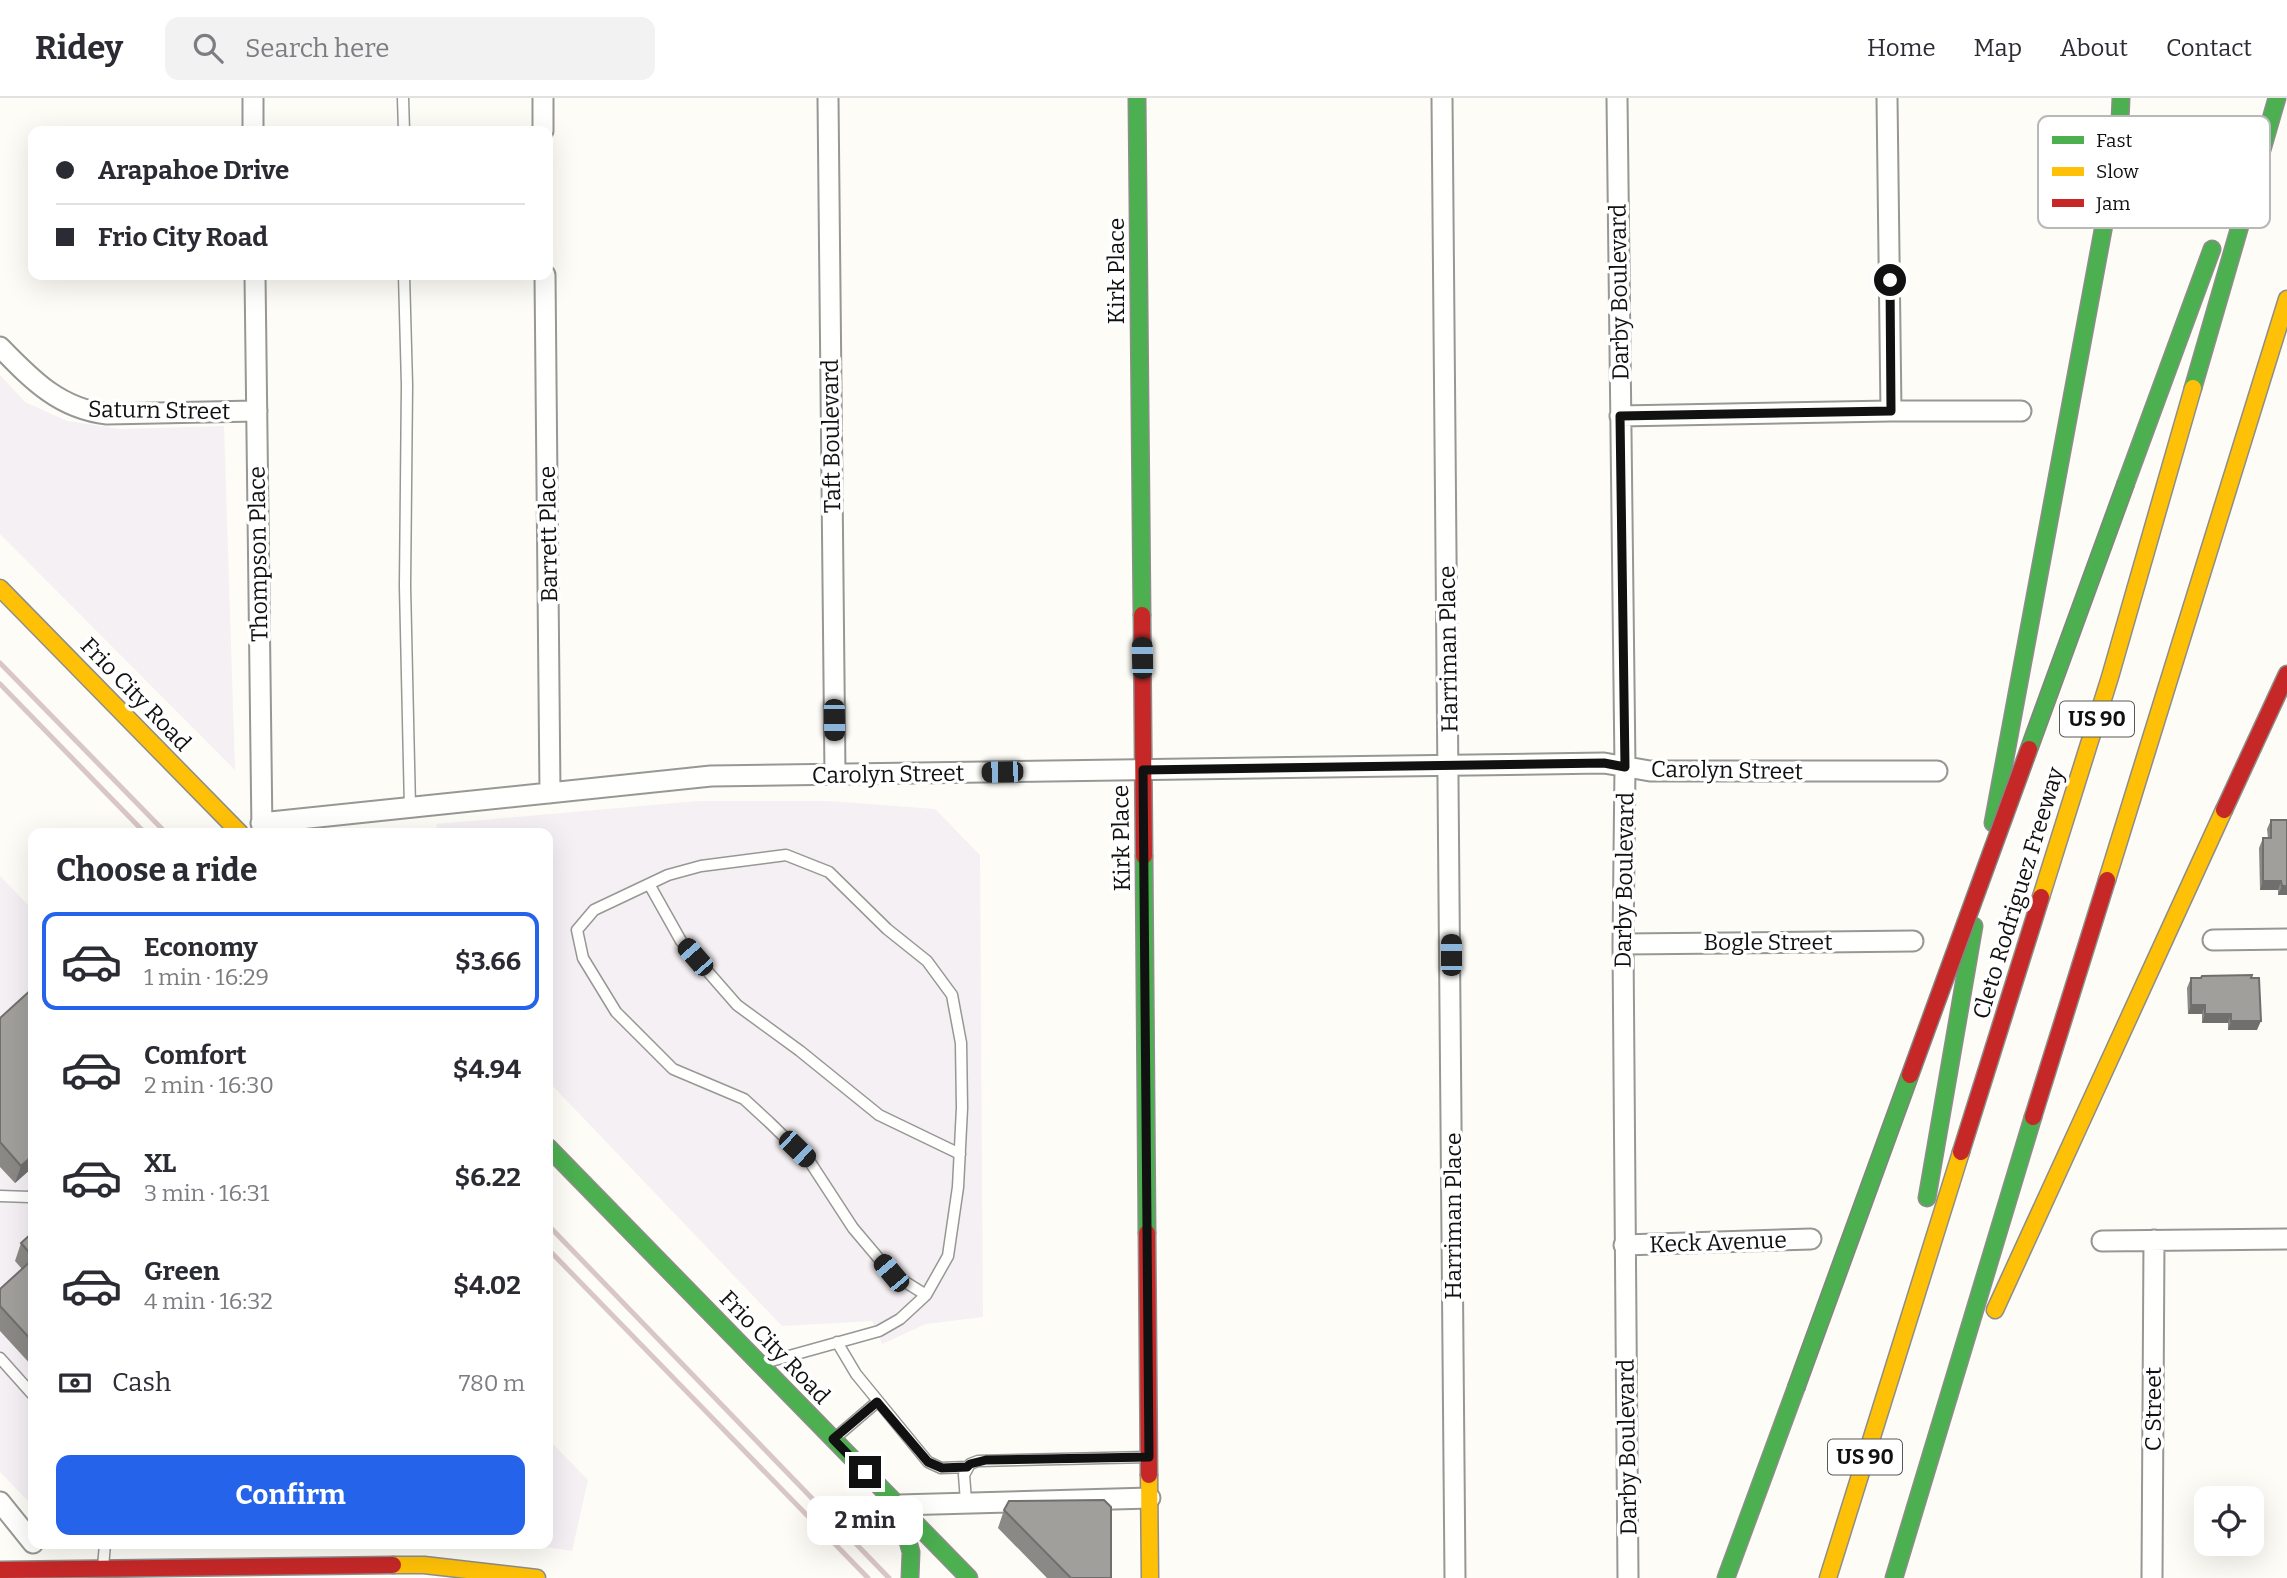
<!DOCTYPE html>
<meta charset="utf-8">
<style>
:root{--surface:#fff;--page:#f2f2f3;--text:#2b2b33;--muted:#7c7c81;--line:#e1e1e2;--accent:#2563eb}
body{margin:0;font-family:Bitter,serif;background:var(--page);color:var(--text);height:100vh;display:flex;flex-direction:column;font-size:26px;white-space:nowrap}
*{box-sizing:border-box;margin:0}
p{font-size:23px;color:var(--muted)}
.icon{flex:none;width:38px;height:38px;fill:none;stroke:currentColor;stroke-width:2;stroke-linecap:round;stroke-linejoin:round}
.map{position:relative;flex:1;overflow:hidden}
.sheet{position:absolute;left:28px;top:730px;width:525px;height:721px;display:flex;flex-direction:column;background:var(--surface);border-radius:14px;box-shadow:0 7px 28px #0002}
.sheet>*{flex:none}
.hud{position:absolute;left:28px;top:28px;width:525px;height:154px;border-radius:14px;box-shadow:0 7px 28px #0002;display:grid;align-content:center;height:154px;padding:0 28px;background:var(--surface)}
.controls{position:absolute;left:2194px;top:1388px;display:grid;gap:14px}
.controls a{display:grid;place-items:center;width:70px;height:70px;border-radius:14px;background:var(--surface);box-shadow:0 7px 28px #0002;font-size:35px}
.end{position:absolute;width:32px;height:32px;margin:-16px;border:9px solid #111;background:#fff;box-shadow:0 0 0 4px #fff}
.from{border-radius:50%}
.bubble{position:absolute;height:49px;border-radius:14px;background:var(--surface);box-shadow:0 7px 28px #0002;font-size:23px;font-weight:700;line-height:49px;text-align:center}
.car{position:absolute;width:21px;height:42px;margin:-21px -10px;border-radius:9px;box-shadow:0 0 5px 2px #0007;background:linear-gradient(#222 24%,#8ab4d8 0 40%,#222 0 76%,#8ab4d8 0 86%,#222 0)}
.hud b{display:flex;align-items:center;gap:24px;height:66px;font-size:26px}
.hud b+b{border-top:2px solid var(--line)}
.hud i{width:18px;height:18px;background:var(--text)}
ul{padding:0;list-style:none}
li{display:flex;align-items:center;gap:21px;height:98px;margin:0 14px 10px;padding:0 14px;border:4px solid transparent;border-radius:14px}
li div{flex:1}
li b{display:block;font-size:26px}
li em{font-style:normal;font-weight:700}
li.on{border-color:var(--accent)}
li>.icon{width:63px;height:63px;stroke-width:1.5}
h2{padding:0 28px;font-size:32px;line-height:84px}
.pay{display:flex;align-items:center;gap:18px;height:77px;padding:0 28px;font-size:26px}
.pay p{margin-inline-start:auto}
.action{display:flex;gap:14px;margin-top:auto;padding:14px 28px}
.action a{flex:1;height:80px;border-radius:14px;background:var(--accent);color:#fff;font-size:28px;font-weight:700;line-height:80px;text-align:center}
header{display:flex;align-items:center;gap:42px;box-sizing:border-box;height:98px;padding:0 35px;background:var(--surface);border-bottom:2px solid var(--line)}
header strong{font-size:33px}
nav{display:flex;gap:38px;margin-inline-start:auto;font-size:24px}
.search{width:490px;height:63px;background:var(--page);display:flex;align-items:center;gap:18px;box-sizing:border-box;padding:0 24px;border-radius:14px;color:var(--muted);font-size:26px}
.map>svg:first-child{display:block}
.industrial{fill:#f5f0f3}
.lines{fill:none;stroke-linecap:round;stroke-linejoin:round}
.lane-casing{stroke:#979795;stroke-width:13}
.street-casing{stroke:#979795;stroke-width:23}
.fast-casing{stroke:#8e8d8b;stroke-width:19}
.slow-casing{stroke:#8e8d8b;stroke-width:19}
.jam-casing{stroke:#8e8d8b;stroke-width:19}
.lane{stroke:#fffffe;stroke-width:10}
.street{stroke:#fffffe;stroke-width:19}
.fast{stroke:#4caf50;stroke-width:16}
.slow{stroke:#ffc107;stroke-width:16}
.jam{stroke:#c62828;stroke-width:16}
.rail{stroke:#d9c6c7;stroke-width:5}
.fast-bridge-casing{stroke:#858482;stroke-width:19;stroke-linecap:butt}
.jam-bridge-casing{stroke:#858482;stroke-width:19;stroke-linecap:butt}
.fast-bridge{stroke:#4caf50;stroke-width:16}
.jam-bridge{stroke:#c62828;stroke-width:16}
.wall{fill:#8a8986}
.shaded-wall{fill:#716f6d}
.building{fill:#a19f9c;stroke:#716f6d;stroke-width:2}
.route{stroke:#111;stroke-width:9}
.labels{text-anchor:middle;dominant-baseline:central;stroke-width:7;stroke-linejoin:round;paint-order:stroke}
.shield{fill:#fff;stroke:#585858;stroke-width:2}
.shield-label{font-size:21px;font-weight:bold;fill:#111}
.street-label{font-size:23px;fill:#111;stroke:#fff}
.key{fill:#fff;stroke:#b8b8b8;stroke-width:2}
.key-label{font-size:19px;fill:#111}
</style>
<header>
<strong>Ridey</strong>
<div class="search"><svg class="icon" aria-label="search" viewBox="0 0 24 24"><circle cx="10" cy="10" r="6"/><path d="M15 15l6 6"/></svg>Search here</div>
<nav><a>Home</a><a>Map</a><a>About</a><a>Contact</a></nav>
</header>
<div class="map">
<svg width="2287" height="1480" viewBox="0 0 2287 1480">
<rect width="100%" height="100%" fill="#fdfcf7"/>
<path class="industrial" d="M0 277 25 304 67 323 122 331 224 328 235 672 0 436Z
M698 703H828L935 711 980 757 983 1219 926 1226 882 1246 872 1223 782 1228 548 983V735H439L436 726Z
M0 778 33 812V1408L0 1374Z
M548 1341 588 1382 572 1453 526 1446H548Z"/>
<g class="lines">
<g class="lane-casing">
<path id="lane" d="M403 0 404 33
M404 177 407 287 405 488 410 710
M649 786 681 843 737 907 800 953 879 1017 960 1056
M0 1098 30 1099 33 1096
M837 1244 856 1276 928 1364 941 1370 967 1369
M0 1260 33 1297
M764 1265 879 1233 900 1221 926 1197 948 1158 958 1089 962 1010 961 945 952 897 927 863 887 831 829 774 786 757 701 768 668 777 594 812 577 832 583 860 616 914 673 971 744 1001 769 1024 810 1064 853 1130 891 1175 926 1197
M835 1340 877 1304
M966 1403 964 1377 970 1366 978 1363 1149 1359
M103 1469 105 1446"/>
</g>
<g class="street-casing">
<path id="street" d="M253 0V33
M543 0V33
M828 0 835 676
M1442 0 1455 1480
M1617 0 1625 669 1623 846 1628 1480
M1887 0 1891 313
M255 177 262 735
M545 177 550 695
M0 249C32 282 60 311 107 316L257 313
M1620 318 1891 313H2021
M261 725 711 678 1604 665 1650 673H1937
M2213 842 2287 841
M1623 846 1913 843
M2102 1143 2287 1141
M1624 1147 1811 1141
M0 1404 33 1445
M898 1407 1150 1400
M2152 1480 2154 1142"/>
</g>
<g class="fast-casing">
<path id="fast" d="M1137 0 1142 517
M2193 290 2277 0
M2126 385 2212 151
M1993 725 2119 46 2121 0
M1144 758 1147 1135
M548 1049 969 1480
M1927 1100 1974 828
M899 1412 911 1454 910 1480
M1726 1480 1796 1290
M1894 1480 2033 1019"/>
</g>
<g class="slow-casing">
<path id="slow" d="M0 490 240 735
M2107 782 2287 201
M2041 799 2110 579 2193 290
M1995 1212 2224 712
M1149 1377 1150 1480
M393 1467H424L537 1480
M1828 1480 1961 1054"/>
</g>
<g class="jam-casing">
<path id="jam" d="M1142 517 1144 758
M2224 712 2287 576
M2033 1019 2107 782
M1961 1054 2041 799
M1147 1135 1149 1377
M0 1472 393 1467"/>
</g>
<use href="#lane" class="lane"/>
<use href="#street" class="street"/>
<use href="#fast" class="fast"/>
<use href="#slow" class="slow"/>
<use href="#jam" class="jam"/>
<path class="rail" d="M0 565 166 735
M0 586 145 735
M548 1127 889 1480
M548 1151 868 1480"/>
<g class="fast-bridge-casing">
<path id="fast-bridge" d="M2029 651 2126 385
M1796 1290 1910 977"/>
</g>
<g class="jam-bridge-casing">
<path id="jam-bridge" d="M1910 977 2029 651"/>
</g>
<use href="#fast-bridge" class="fast-bridge"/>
<use href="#jam-bridge" class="jam-bridge"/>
</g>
<path class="wall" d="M2271 722 2287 797H2278V792H2260L2259 750 2263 740H2268L2267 731Z
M2202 878 2257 932H2228V925H2202V916H2188L2187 890 2191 880H2201Z
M33 890V1069L15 1085 0 1069V920Z
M33 1134V1269L0 1233V1191L22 1171 15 1163 21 1145Z
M1004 1412 1111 1480H1047L998 1430Z"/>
<path class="shaded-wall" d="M2263 783H2281L2278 792H2260Z
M2282 788H2287V797H2278Z
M2191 907H2205L2202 916H2188Z
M2205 916H2231L2228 925H2202Z
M2231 923H2261L2257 932H2228Z
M33 1057V1069L15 1085 21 1068Z"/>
<path class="building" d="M2271 722H2287V788H2282L2281 783H2263V740H2271Z
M2252 877 2251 880H2259L2261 923H2231V916H2205V907H2191V880H2201L2202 878Z
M33 890V1057L21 1068 0 1044V920Z
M33 1134V1159L21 1145Z
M33 1161V1244L0 1208V1191Z
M1104 1402 1111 1409V1480H1071L1004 1412 1009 1403Z"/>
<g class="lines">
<path class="route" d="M865 1374 833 1341 877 1304 928 1364 942 1370 967 1369 970 1366 986 1362 1149 1359 1143 672 1604 665 1625 669 1620 318 1891 313 1890 182"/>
</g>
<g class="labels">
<g class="shield">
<rect x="2060" y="603.5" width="74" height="35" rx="5"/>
<rect x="1828" y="1341.5" width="74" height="35" rx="5"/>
</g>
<g class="shield-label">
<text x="2097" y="621">US 90</text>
<text x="1865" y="1359">US 90</text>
</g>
<g class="street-label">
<text transform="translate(1116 173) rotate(-90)">Kirk Place</text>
<text transform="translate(1619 194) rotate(-91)">Darby Boulevard</text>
<text transform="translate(159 312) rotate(1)">Saturn Street</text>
<text transform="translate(831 338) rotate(-91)">Taft Boulevard</text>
<text transform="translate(548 436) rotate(-91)">Barrett Place</text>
<text transform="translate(258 456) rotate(-91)">Thompson Place</text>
<text transform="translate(1448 551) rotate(-91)">Harriman Place</text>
<text transform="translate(136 596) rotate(46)">Frio City Road</text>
<text transform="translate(1727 672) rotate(1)">Carolyn Street</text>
<text transform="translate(888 676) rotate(-1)">Carolyn Street</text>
<text transform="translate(1121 740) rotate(-91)">Kirk Place</text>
<text transform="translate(1624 782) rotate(-89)">Darby Boulevard</text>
<text transform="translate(2018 795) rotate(-73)">Cleto Rodriguez Freeway</text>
<text x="1768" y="844">Bogle Street</text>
<text transform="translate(1453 1118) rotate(-90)">Harriman Place</text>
<text transform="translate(1718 1144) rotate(-2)">Keck Avenue</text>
<text transform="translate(775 1249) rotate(46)">Frio City Road</text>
<text transform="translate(2153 1311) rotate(-90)">C Street</text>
<text transform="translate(1627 1349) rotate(-91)">Darby Boulevard</text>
</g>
</g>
<rect x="2038" y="18" width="232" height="112" rx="10" class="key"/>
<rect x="2052" y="38" width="32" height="8" fill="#4caf50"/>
<rect x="2052" y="69" width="32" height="9" fill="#ffc107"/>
<rect x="2052" y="101" width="32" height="8" fill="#c62828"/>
<g class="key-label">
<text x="2096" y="49">Fast</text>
<text x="2096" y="80">Slow</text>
<text x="2096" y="112">Jam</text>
</g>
</svg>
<div class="controls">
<a><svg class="icon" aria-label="locate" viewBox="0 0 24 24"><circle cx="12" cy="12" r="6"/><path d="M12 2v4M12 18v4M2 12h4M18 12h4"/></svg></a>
</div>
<i class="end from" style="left:1890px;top:182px"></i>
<i class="end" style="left:865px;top:1374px"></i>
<div class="bubble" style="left:807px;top:1398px;width:116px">2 min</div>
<i class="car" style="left:1142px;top:560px;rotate:359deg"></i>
<i class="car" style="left:834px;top:622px;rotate:179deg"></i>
<i class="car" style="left:1002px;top:674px;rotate:269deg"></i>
<i class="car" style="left:1451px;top:857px;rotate:0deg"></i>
<i class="car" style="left:695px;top:859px;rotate:319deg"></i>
<i class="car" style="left:797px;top:1051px;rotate:134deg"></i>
<i class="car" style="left:891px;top:1175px;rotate:320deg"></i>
<div class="hud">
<b><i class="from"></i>Arapahoe Drive</b>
<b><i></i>Frio City Road</b>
</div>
<section class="sheet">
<h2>Choose a ride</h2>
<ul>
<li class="on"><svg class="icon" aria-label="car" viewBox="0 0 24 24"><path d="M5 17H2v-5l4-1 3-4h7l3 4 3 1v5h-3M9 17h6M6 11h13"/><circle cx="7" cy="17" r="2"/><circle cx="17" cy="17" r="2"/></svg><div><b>Economy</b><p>1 min · 16:29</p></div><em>$3.66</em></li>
<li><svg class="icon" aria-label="car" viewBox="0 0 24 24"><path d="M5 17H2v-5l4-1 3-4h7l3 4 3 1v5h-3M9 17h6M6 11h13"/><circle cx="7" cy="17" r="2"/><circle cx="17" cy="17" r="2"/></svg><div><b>Comfort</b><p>2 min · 16:30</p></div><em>$4.94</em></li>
<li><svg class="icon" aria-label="car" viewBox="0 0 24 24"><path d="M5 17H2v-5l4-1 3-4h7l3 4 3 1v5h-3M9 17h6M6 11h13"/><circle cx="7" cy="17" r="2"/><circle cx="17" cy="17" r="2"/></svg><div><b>XL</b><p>3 min · 16:31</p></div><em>$6.22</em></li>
<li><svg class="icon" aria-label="car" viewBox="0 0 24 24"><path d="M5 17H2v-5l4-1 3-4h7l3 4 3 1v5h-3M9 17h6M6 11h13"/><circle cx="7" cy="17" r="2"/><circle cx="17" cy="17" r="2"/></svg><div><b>Green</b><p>4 min · 16:32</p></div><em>$4.02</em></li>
</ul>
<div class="pay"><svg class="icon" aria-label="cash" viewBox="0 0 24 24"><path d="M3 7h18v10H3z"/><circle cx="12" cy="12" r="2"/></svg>Cash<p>780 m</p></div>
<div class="action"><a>Confirm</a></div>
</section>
</div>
